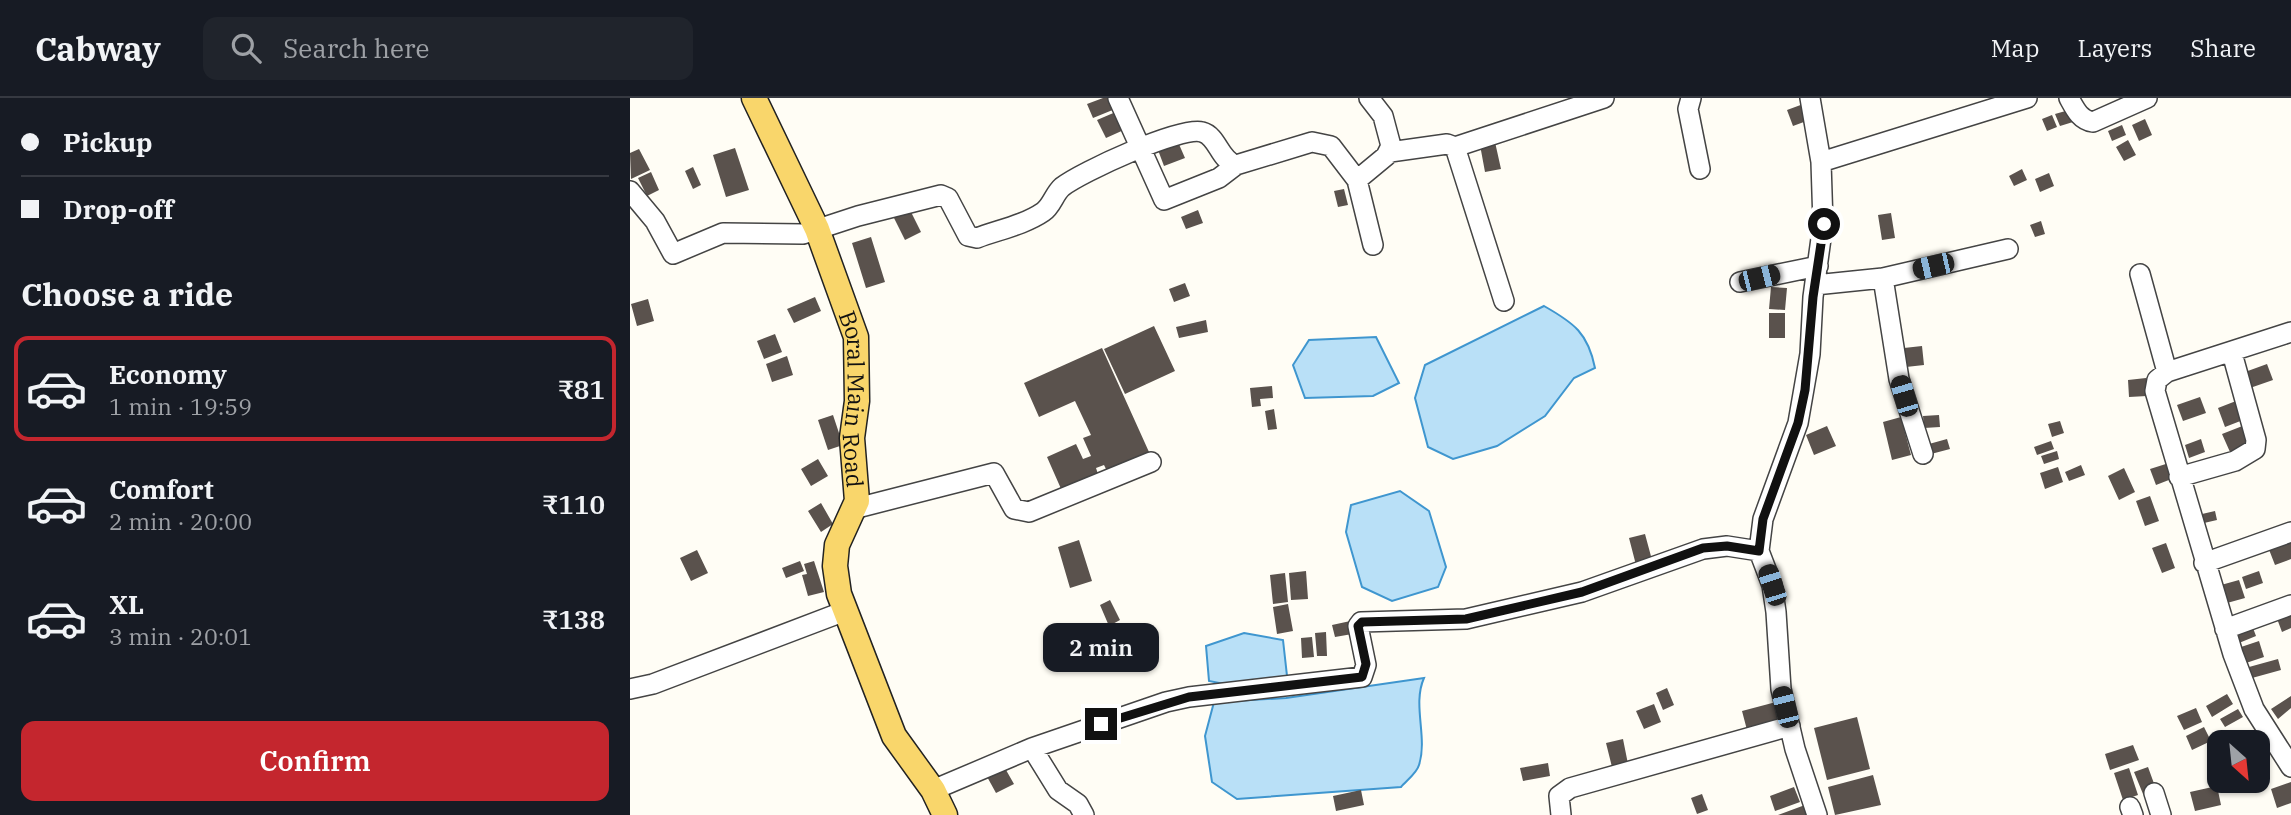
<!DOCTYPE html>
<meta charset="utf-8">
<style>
:root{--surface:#171b24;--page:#20242c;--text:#f1f3f6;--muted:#9ea1a6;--line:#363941;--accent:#c4262e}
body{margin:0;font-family:"IBM Plex Serif",serif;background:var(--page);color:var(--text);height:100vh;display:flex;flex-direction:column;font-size:26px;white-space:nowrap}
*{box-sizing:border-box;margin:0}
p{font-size:23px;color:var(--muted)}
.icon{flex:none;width:38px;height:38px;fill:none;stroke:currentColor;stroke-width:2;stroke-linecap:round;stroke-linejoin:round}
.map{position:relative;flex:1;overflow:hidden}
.panel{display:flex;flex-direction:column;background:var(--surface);width:630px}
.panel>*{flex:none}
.hud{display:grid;align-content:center;height:154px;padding:0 21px;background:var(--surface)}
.needle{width:46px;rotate:153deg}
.controls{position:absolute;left:1577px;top:632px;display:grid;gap:14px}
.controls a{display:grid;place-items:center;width:63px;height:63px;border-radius:14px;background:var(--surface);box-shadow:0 2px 5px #0004;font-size:35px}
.end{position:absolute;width:32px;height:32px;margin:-16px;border:9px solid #111;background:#fff;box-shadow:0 0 0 4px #fff}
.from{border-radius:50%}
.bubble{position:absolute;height:49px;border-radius:14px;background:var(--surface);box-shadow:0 2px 5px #0004;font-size:23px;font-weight:600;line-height:49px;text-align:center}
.car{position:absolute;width:21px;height:42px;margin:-21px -10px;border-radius:9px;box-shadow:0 0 5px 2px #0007;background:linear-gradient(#222 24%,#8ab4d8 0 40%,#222 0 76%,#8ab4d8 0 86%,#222 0)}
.hud b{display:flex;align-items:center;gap:24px;height:66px;font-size:26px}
.hud b+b{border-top:2px solid var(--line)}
.hud i{width:18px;height:18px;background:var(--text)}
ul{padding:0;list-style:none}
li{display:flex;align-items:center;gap:21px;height:105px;margin:0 14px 10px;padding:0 7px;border:4px solid transparent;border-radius:14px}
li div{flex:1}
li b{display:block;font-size:26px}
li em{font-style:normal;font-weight:600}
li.on{border-color:var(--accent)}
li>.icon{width:63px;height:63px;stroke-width:1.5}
h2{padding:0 21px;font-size:32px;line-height:84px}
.primary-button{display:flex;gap:14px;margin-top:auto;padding:14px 21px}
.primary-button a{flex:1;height:80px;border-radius:14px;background:var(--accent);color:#fff;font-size:28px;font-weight:600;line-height:80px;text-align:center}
header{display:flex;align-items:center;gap:42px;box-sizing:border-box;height:98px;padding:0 35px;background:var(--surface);border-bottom:2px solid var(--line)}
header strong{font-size:33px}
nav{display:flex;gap:38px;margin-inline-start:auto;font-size:24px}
.search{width:490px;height:63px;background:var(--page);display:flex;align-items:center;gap:18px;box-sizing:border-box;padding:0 24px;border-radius:14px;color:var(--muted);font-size:26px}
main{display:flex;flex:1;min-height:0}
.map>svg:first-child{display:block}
.water{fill:#b9e0f7;stroke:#3f96cf;stroke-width:2}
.building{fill:#5a524d}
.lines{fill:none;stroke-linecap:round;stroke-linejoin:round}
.minor-casing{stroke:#444;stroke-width:22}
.major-casing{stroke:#222;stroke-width:27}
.minor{stroke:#fff;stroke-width:19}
.major{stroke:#f9d66b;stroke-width:24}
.route{stroke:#111;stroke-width:9}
.labels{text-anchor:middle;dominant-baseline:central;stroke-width:7;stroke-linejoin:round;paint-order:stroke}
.street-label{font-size:23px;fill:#111;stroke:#fff}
</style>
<header>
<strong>Cabway</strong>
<div class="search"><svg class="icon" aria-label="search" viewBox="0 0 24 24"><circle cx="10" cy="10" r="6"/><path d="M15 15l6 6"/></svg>Search here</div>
<nav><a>Map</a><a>Layers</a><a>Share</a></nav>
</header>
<main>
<section class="panel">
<div class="hud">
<b><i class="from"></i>Pickup</b>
<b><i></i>Drop-off</b>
</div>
<h2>Choose a ride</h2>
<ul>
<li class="on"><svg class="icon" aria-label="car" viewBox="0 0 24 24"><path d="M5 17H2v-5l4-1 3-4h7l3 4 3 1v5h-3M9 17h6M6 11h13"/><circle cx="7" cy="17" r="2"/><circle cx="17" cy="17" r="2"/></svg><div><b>Economy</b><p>1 min · 19:59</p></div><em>₹81</em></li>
<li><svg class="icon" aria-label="car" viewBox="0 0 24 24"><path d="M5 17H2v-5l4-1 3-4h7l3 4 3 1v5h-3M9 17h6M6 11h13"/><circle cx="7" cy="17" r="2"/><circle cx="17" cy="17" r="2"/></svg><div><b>Comfort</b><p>2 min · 20:00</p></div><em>₹110</em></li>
<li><svg class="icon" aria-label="car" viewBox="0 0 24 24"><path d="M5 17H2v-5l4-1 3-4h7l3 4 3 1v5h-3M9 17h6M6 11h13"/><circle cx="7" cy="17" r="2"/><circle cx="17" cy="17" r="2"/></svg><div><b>XL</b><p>3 min · 20:01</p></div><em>₹138</em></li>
</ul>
<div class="primary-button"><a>Confirm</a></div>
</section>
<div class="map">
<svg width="1661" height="717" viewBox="0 0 1661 717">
<rect width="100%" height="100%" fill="#fffdf5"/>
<path class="water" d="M914 208C944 225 958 235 965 270L944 280 915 318 867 348 823 361 798 349 785 300 795 267Z
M746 239 769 285 743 298 675 300 663 267 679 242Z
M770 393 799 413 816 469 808 489 762 503 732 489 716 434 721 407Z
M614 535 653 542 657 578 599 587 579 583 576 548Z
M794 580C782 607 798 639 789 667 787 675 776 683 771 689L607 701 582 684 575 638 584 604 656 600Z"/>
<path class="building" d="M473 0H486L490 9 463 20 457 6Z
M1176 5 1182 21 1163 28 1157 12Z
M1439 12 1443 24 1430 28 1425 16Z
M488 13 496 31 476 40 467 22Z
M1422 17 1427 29 1417 33 1412 21Z
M1515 21 1522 37 1509 43 1502 27Z
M1492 27 1496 37 1482 43 1478 33Z
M1498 42 1506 57 1494 63 1486 49Z
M548 44 555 60 534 68 528 52Z
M865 44 871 71 855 74 850 47Z
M105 50 119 92 96 99 83 57Z
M9 51 20 72 1 81 0 55Z
M63 69 71 87 63 91 55 73Z
M1392 71 1397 82 1384 88 1379 78Z
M21 74 29 92 17 98 8 80Z
M1419 75 1424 88 1410 94 1405 81Z
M714 91 718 107 708 109 704 93Z
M277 106 291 134 275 142 261 114Z
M568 112 573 125 556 131 551 119Z
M1261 115 1265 140 1252 142 1248 117Z
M1411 123 1415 136 1405 139 1400 127Z
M241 139 255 184 236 190 222 145Z
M555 185 560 198 544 204 539 191Z
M1141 189 1157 190 1155 212 1139 211Z
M185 199 191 213 164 225 157 211Z
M18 201 24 223 7 228 1 206Z
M1139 215H1155V240H1139Z
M576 222 578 234 549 240 546 229Z
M524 228 545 273 495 296 474 251Z
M145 236 152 254 134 261 127 243Z
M1292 248 1294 267 1276 269 1274 250Z
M472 250 519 354 477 373 474 367 466 370 468 376 432 393 417 359 446 346 453 361 461 358 453 340 461 337 445 303 409 319 394 285Z
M157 258 163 277 142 284 136 266Z
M1637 266 1643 282 1620 290 1615 274Z
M1516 280 1517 298 1499 299 1498 282Z
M642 288 643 300 630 301 631 308 622 309 620 290Z
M1570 299 1576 315 1553 323 1547 307Z
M1606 303 1613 322 1595 329 1588 310Z
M644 311 647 331 638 332 635 313Z
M203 317 213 347 198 352 188 322Z
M1309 317 1310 329 1294 330 1293 318Z
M1271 319 1281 357 1262 362 1253 324Z
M1430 323 1434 335 1422 339 1418 326Z
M1615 327 1622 345 1600 354 1592 336Z
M1197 328 1206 348 1184 357 1176 337Z
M1317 341 1320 351 1301 356 1299 346Z
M1571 341 1575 354 1559 360 1555 347Z
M1421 343 1424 351 1407 357 1404 349Z
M1427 353 1429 361 1414 366 1411 358Z
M188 361 198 378 181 388 171 371Z
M1539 365 1544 380 1526 387 1520 371Z
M1451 367 1455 377 1439 383 1435 374Z
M1428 369 1433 384 1415 391 1410 375Z
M1494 370 1505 394 1489 402 1478 378Z
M1520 398 1529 423 1515 428 1506 403Z
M191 405 203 426 191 434 178 413Z
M1585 413 1587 422 1574 425 1572 416Z
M1015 436 1022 462 1006 467 999 440Z
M1661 440V461L1645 467 1638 449Z
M449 442 462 483 440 490 428 449Z
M1536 445 1545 470 1532 475 1522 450Z
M67 452 78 475 61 483 50 460Z
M170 463 174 473 156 480 152 470Z
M184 463 194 494 178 498 172 477 177 476 174 466Z
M676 473 678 501 661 502 659 475Z
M1629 473 1633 485 1616 491 1612 479Z
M655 475 658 504 643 506 640 477Z
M1609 482 1615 500 1597 505 1591 487Z
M480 502 490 522 479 528 470 507Z
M658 506 663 533 647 536 643 509Z
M1661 511V530L1652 534 1646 518Z
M725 522 728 535 705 539 702 527Z
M1620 522 1626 538 1609 545 1603 529Z
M696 534 697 558H687L685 535Z
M682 539 684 559 672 560 671 540Z
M1629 543 1634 559 1616 565 1611 549Z
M1648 561 1651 572 1622 580 1619 569Z
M1037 590 1044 607 1033 612 1026 595Z
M1597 596 1603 606 1582 619 1576 608Z
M1661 598V610L1648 621 1641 611Z
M1146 604 1151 622 1117 632 1112 613Z
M1024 606 1031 624 1014 631 1006 613Z
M1566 610 1572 624 1554 632 1547 618Z
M1608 611 1613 619 1595 629 1590 621Z
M1227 619 1240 671 1197 682 1184 630Z
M1574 629 1581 643 1562 652 1556 638Z
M993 641 998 666 982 669 976 645Z
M1503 647 1509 662 1480 672 1475 656Z
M372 665 384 686 366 695 355 675Z
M918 665 920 678 893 683 890 670Z
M1518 669 1526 691 1513 696 1504 674Z
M1499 670 1508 697 1493 702 1484 675Z
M1243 677 1251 707 1205 717 1198 689Z
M1661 684V705L1647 710 1641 691Z
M1587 688 1591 707 1565 713 1560 694Z
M1164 689 1170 704 1145 713 1140 698Z
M731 692 734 707 706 713 703 698Z
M1072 696 1078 712 1067 716 1061 700Z
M1175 707 1179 717H1148Z"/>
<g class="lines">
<g class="minor-casing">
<path id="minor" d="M488 0 534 102 589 80 606 67
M1061 0 1058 11 1070 71
M1180 0 1191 64 1193 126 1183 199 1180 256 1168 325 1133 421 1129 453 1142 487 1146 514 1151 591 1165 651 1187 717
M1439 0C1445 11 1450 22 1463 24L1517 0
M825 49 974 0
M760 54 817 46 825 49 874 203
M1191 64 1397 0
M727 82 756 58 761 48 753 18 739 0
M0 93 25 123 43 156 93 135 173 136 228 118 311 97 318 100 338 138 347 140C368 132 394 127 413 114 422 108 424 96 432 89 451 74 551 28 572 34 588 38 589 62 606 67L682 44 701 48 727 82 743 147
M1510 176 1537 274
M1253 180 1269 281 1293 356
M1110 184 1188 168
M1185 187 1253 180 1378 151
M1661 234 1537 274 1527 282 1525 293 1603 556 1624 611 1661 669
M1549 379 1605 363 1625 351 1626 342 1602 255
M223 411 364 375 384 411 399 414 521 364
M1574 465 1661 434
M1595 531 1661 507
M0 591 23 586 215 513
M402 650 428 692 448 706 454 717
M303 692 402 650 536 604 559 599 732 579 736 567 728 528 731 524 836 521 952 494 1073 451 1097 448 1129 453
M1524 695 1531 717
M1500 709 1503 717
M931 717 929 698 940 690 1160 628"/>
</g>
<g class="major-casing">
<g id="major">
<path id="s1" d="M124 0 187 131 226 239 227 303 222 340 227 403 207 447 205 468 209 496 264 638 303 692 315 717"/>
</g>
</g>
<use href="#minor" class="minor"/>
<use href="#major" class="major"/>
</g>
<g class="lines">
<path class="route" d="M471 626 559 599 732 579 736 566 728 528 732 524 836 521 952 494 1073 450 1097 448 1129 453 1133 421 1168 325 1175 292 1183 199 1194 126"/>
</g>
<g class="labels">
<g class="street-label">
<text stroke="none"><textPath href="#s1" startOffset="322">Boral Main Road</textPath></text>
</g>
</g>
</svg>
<div class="controls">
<a><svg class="needle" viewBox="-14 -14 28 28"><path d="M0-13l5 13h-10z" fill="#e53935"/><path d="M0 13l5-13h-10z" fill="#9ea1a6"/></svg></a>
</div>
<i class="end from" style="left:1194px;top:126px"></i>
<i class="end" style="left:471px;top:626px"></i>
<div class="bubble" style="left:413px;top:525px;width:116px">2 min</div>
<i class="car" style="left:1303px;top:168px;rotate:257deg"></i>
<i class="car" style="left:1129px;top:180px;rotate:76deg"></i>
<i class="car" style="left:1274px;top:298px;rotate:344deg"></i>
<i class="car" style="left:1142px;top:487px;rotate:342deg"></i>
<i class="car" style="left:1155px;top:609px;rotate:346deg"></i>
</div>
</main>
